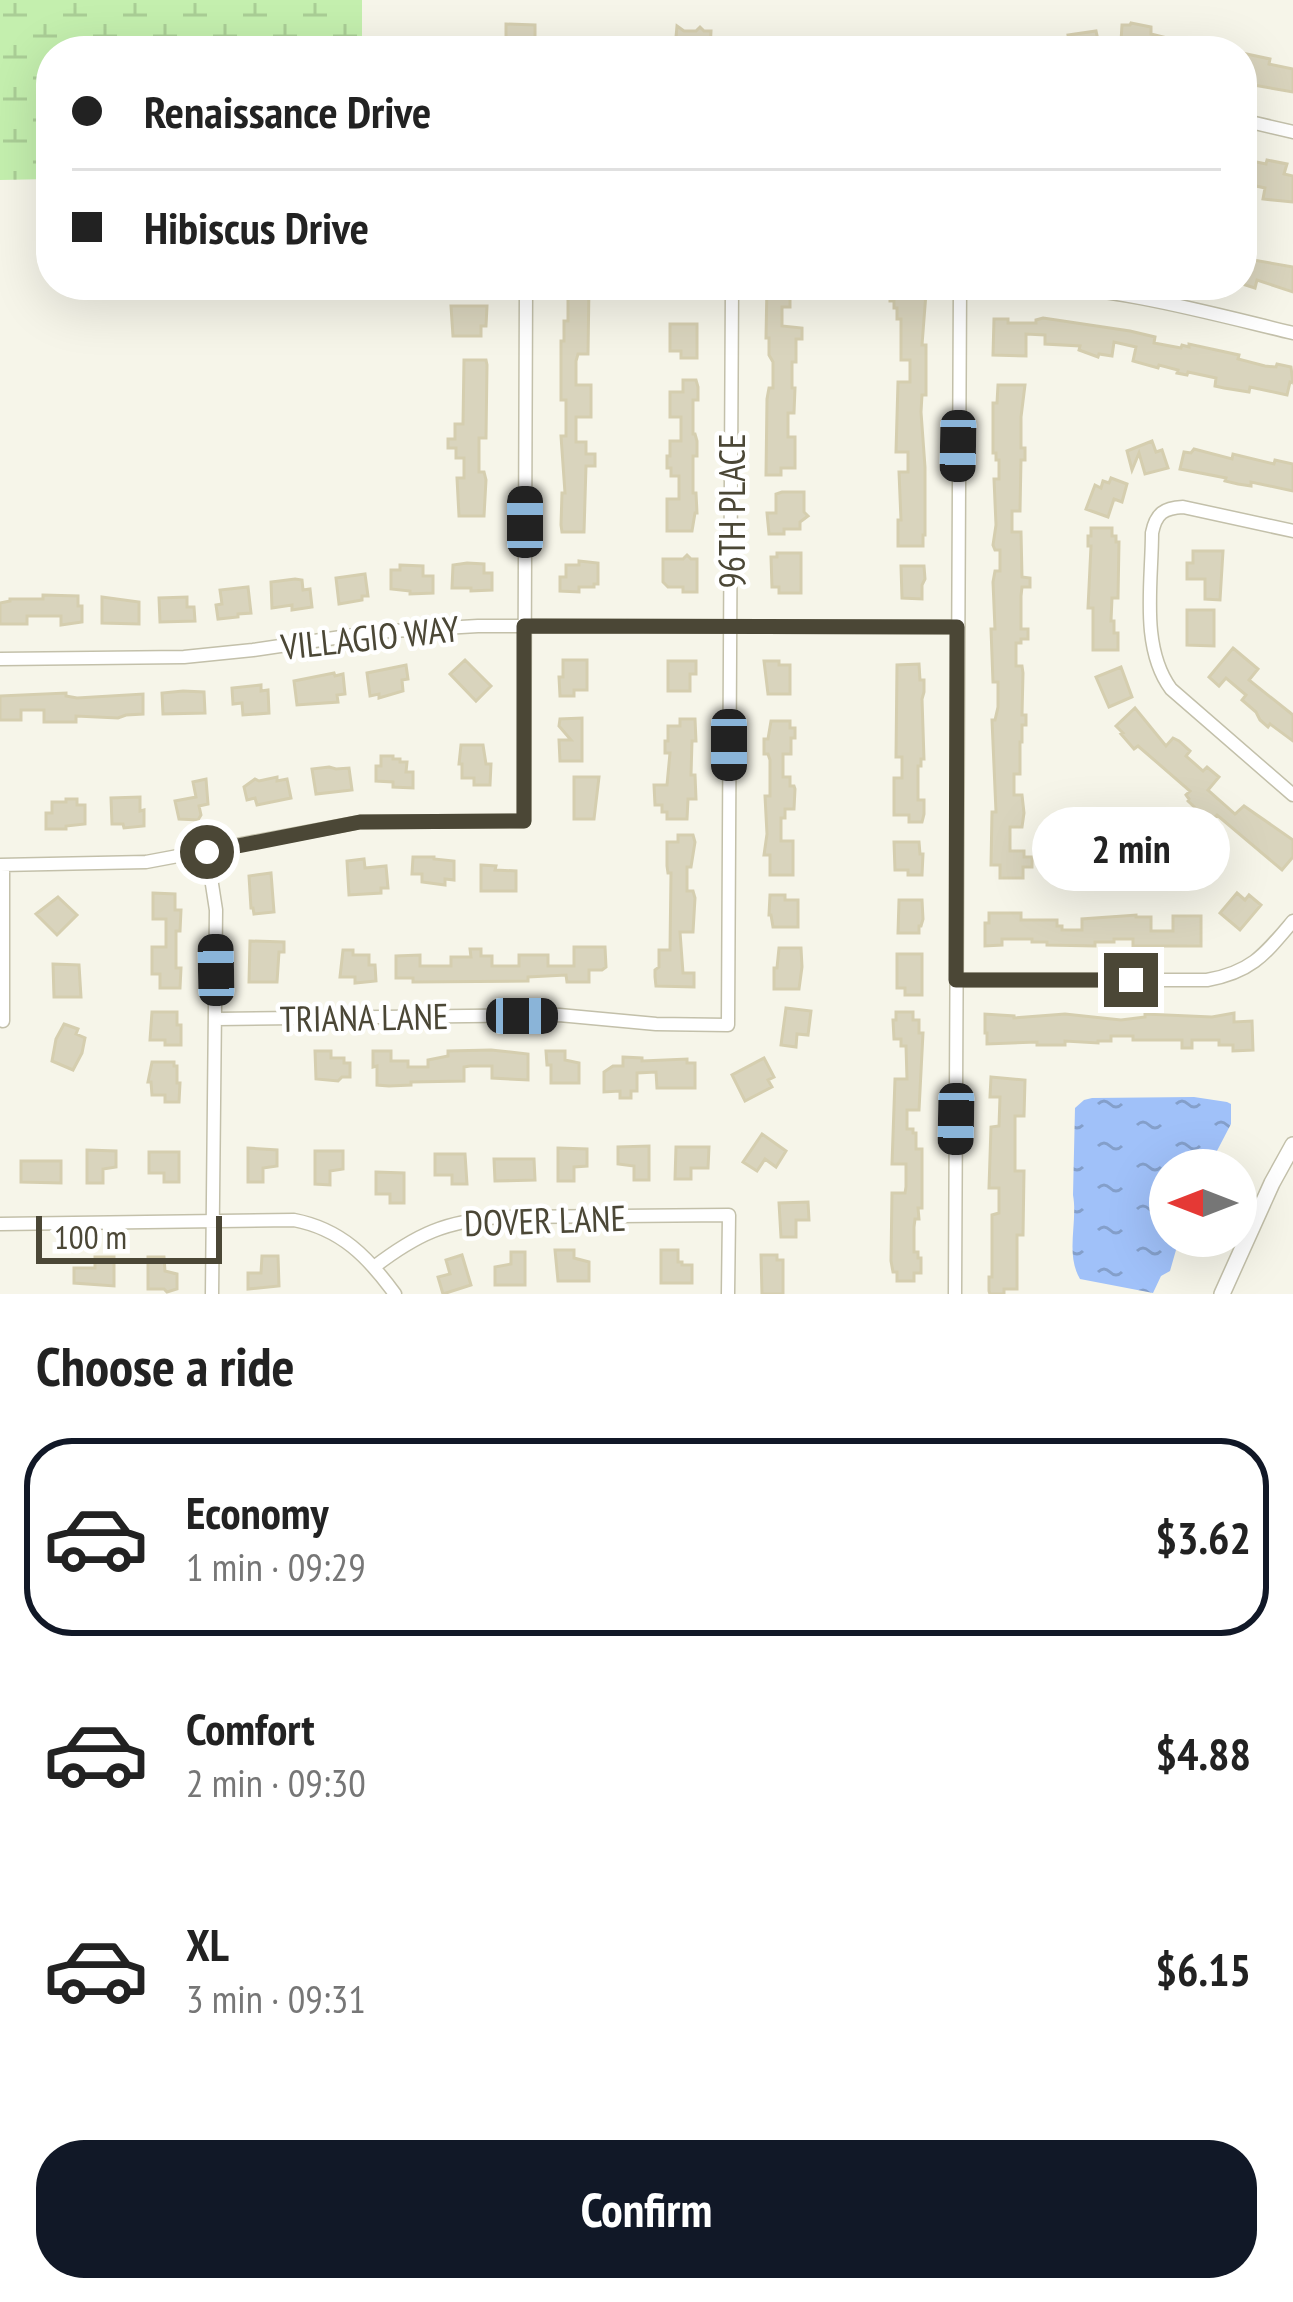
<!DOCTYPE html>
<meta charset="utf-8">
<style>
:root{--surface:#fff;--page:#f2f2f2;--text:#222;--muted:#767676;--line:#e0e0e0;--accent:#111827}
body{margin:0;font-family:"PT Sans Narrow",sans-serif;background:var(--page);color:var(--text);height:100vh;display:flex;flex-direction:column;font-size:45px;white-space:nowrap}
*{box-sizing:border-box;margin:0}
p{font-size:39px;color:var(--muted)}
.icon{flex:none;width:66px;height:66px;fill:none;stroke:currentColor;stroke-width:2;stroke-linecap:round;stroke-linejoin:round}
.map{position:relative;height:1294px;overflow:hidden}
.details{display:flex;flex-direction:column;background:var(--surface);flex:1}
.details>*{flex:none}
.top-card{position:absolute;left:36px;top:36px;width:1221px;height:264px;border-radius:48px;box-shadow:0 12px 48px #0002;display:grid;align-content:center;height:264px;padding:0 36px;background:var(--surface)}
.needle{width:78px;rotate:270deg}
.tools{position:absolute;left:1149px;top:1149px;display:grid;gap:24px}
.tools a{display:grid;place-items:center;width:108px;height:108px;border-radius:50%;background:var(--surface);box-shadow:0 12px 48px #0002;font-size:60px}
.scale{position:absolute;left:36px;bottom:30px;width:186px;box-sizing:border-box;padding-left:12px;border:6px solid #4b4736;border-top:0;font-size:33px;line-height:42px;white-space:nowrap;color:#4b4736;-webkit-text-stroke:9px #fff;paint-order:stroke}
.end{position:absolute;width:54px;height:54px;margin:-27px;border:15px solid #4b4736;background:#fff;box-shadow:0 0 0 6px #fff}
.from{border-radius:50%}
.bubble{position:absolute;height:84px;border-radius:42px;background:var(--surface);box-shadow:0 12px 48px #0002;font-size:39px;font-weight:600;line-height:84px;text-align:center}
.car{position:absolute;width:36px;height:72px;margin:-36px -18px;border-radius:15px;box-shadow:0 0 9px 3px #0007;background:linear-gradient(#222 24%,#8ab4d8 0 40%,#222 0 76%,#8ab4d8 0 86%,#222 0)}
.top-card b{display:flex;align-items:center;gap:42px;height:114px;font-size:45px}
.top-card b+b{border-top:3px solid var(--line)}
.top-card i{width:30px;height:30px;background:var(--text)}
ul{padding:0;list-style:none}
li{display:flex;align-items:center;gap:36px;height:198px;margin:0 24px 18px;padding:0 12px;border:6px solid transparent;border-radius:48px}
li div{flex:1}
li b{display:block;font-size:45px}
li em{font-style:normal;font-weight:600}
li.on{border-color:var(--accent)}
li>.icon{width:108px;height:108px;stroke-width:1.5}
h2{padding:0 36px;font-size:54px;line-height:144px}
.button{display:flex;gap:24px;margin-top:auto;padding:24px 36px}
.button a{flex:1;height:138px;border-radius:48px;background:var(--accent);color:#fff;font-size:48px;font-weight:600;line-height:138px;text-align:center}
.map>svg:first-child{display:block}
.wetland{fill:url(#wetland-marsh)}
.water{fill:url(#water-ripples)}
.building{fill:#d9d4bd;stroke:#d5ceaf;stroke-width:3}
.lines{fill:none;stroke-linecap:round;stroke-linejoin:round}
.minor-casing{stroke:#c3c0aa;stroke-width:15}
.tertiary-casing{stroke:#c3c0aa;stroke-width:18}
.minor{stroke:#fff;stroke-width:12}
.tertiary{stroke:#fff;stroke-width:15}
.route{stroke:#4b4736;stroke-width:15}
.labels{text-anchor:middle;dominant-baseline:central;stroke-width:9;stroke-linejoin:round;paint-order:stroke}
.street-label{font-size:36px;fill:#4b4736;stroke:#fff}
</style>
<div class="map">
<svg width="1293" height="1294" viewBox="0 0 1293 1294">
<defs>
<pattern id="wetland-marsh" width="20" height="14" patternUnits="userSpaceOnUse" patternTransform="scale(3)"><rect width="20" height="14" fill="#c4efae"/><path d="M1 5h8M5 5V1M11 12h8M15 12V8" fill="none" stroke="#aace96"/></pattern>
<pattern id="water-ripples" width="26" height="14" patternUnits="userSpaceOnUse" patternTransform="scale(3)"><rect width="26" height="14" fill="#a0c1f9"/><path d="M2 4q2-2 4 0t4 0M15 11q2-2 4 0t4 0" fill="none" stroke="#849fca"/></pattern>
</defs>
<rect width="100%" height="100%" fill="#f6f5e9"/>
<path class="wetland" d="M0 0H362V51H51V179L0 180Z"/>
<path class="water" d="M1194 1097 1227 1102 1231 1104V1124L1207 1170H1170V1236H1180L1170 1271 1161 1276 1153 1293 1080 1279C1065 1254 1078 1222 1073 1195L1075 1108 1084 1100 1092 1098Z"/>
<path class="building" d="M1131 23 1151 27V34L1203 47V51H1071L1068 35 1096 31 1098 40 1121 41 1122 25H1130Z
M506 24 535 25V39H541V51L506 50Z
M677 26 684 31H696L700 27 704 31H711L710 51H678V48H675Z
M1242 53 1270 59 1269 64 1293 69V92L1242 83Z
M1242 159 1266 164 1267 160 1287 164 1284 174 1293 176V202L1263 199 1265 188 1242 183Z
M1242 258 1293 267V292L1257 280 1255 288 1242 284Z
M563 285H589L588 354H578L576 361V385H591V417H576V442H586V454H595V466H586L584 532H562L561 525 562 493H565L561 436H566V400H561V341H564V321H568V295H563Z
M767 285H790V307H782V326L802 328V339H796V362H792V388H795L794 413H788V437H795V468H781V475H766L767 399 769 388H773V362L769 355V338H766Z
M890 286H925L926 293 922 345H926V395H922L921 412 925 467V535H923V546H898V520H901L899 472H908V452H896L898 382H910V360H901V319H897V308H894V301H890Z
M451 306H487L486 326H481V336H453Z
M1043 318 1130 331 1155 337 1154 343 1181 348 1182 345 1189 347V344L1239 355 1238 359 1265 366 1276 367 1277 364 1291 367 1293 383 1290 382 1287 395 1250 387 1249 392 1224 388 1215 386 1216 378 1188 372 1187 375 1177 373 1178 370 1159 365 1158 368 1133 361 1136 347 1114 342 1112 356 1099 354 1098 357 1079 350 1080 346 1045 344V335L1026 334V356L993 355 994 319H1008V323H1036V320Z
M670 324H697V358H681V351H670Z
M464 360H486L487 365 486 438H479V472H484L486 480 484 516H459L457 478H464V458H456V448H448V439H455V424H463Z
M683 380H696L698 387V400H693V434H695L697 441V456H693V493H696L697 513H695L692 531H667V499H679V476H671V468H667V456H670V441H681V417H670V392H683Z
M998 385H1025L1021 417V448H1025V460H1021L1020 511H1012V532H1021L1022 577 1030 578V587H1022L1021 596V629H1028V639H1021V643H1016V666H1022L1023 673 1022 715H1026V725H1022V742H1020V774H1014V795H1022L1024 813 1022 827H1010V851H1024V857H1032V867H1023V878H1000V865H991L992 812H996L992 720H995L998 707V682H993L991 629H995L993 582 995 571H1000V550H995L993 545 996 525 994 479H999V460H996V453H993V403H997Z
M1152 441 1156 452 1162 450 1168 468 1145 474 1139 453 1132 470 1127 451Z
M1194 449 1232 459 1233 454 1274 464 1275 460 1293 464V491L1251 482V486L1238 484 1225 481 1226 478 1180 469 1184 452 1191 453Z
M1111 478 1127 484 1122 502 1114 499 1108 517 1086 509 1095 485 1101 488 1103 481 1109 483Z
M782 492H804V512L808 516 800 522V529H784V534H769L767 513H776V494Z
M1091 528H1112V536H1116V542H1119L1118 598H1112L1111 621H1114V633H1118V650H1093V608H1088L1091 546H1088V536H1091Z
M1193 551H1223L1220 600 1205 599V579H1187V563H1193Z
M777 553H801V593H779V587H772L771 557H777Z
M687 555 691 559H697V592H683V587H668L663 582V559H683Z
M579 561 598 563V584H594V587H579V592L560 591V577H566V565H579Z
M467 563 484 564V573H492V590L471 591V588H452L453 565Z
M400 565 423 566V576H433V593L410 594V591L391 589V570H400Z
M901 566H924L925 579 922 585V599L902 598Z
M365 574 368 596H362V600L339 604 336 578Z
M295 579 302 580 303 590 310 589 312 607 292 610V605L272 608 271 582Z
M248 587 251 613 238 614V617L218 619 216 605 222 604 220 590Z
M43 595 78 596V606H82V622L61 625V616H27V624H0V603L10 601V599H43Z
M102 597 139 602V624L102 623Z
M187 597V607H194L195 621 160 622 159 598Z
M1187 610H1214V646L1187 645Z
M1233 648 1258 669 1249 680 1293 715V741L1270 724 1268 727 1260 720 1256 712 1242 700 1246 695 1226 678 1219 686 1209 677Z
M465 660 491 686 476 701 450 674Z
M563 660H587V690H574V696H560L559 677H563Z
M668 661H696V674H690V691H668Z
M764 661H779V665H790V694H768Z
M919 664 920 680H924V692L922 699 924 759H921V766H918V800H924V814L922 822H909V815H894V778H902V757H896L897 665Z
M406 665 408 679 402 680 403 691 379 698V694L370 696 367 673Z
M1121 667 1132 697 1109 707 1096 677Z
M334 673 335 676 343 674 345 694 337 695 338 702 297 705 294 681Z
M261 685V691L268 690 269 713 243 715 242 703 233 704 232 688Z
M183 691 204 692 205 713 163 714 162 693Z
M66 693V696L77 698 143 694V714L126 715 118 718 76 716V722H44V710H21V720H0V696Z
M1135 708 1166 746 1173 738 1179 741 1190 751 1186 756 1203 771 1207 767 1219 777 1208 790 1235 814 1244 806 1293 840V857L1282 870 1217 815 1210 822 1188 801 1189 799 1186 795 1190 791 1138 746 1134 749 1121 734 1123 733 1116 726Z
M582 718V761H560L559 740H571L559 726 560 719Z
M680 719H695L696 741H692L691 775H695L696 799H688L687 819H667V812H662V805H655L654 785H667L670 753H665V741H668V726H680Z
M771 721H790V728H795V738H791V754H783V777H790V786H794L795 789 794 809H785V818H781V841H793V875H770V855H764L767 834 765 796H770V760L768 754H764V739H768Z
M461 745H483L486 764H491L490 785H474V778H462V764H459Z
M381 756H393V759H400V762H407L406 772H413V788L393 787V782L376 781V766H381Z
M329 767 336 769 349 768 352 790 316 794 312 769Z
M277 777V781L287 779 291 798 257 805 255 798 247 800 244 787 255 779 259 781Z
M574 777H599L594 819H574Z
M206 779 208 804 199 806 201 815 198 820 179 819 175 801 196 797 193 782Z
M140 797V811L144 810V826L124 828 123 824H112L111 798Z
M66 799H77V805H85V824L66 826V829H46V813H52V802H66Z
M678 835H693L695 842 691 867H687V891H693L695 898 693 932H680L683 973H694V987L656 986 655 977V970L659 967V950H670L671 873H668L667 866V842H678Z
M894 842H919L920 854H923L922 875H908V870H895Z
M413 857H434V859L454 861V880L445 879V885L422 882V874H412Z
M364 859 365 868 386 866 388 888H381V893L349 895 347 861Z
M481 865 496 866 495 870 516 871V891H481Z
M271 873 274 912 254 914 253 908H251L249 876Z
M153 893 175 894V910H181L180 931H176V968H181L180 988H160V974H152V947H166V919H153Z
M1237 893 1245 900 1249 895 1261 905 1240 930 1220 913Z
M770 895H785V900H798V927H773L771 915H769Z
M58 897 77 915 57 935 36 914Z
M899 900H922L923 919 921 926H919V933H898Z
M989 913H1021V920H1057V926H1062V930H1082V919L1136 915V917H1151V931H1173V916H1201V946H1133V939H1114V942H1095V946L1047 945V942H1032V939H1002V945L985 946V923H989Z
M250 941 284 942V952H279L277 982H249Z
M574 947H605L606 967 602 970H589V982H567L566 975 528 977V981L413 982V978H396V956L420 955V966H451V957H471L470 949H481V956H492V966H519V955H548V966H574Z
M779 948H801L802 967 799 989H774V968H777Z
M343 950H353V955H369V965H375L376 981 355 983V977H340Z
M897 954H922V995H905V988H897Z
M53 964 79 965 81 997H54Z
M786 1008 811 1011 808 1035 797 1034 796 1047 781 1045Z
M152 1012H177V1025H181V1045H165V1040H150Z
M896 1012H913V1020H919V1033H923L919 1110H907V1129H913V1133H916V1149H922V1208H918L919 1219H915L914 1227V1252H918V1258H921V1273H914V1281H897V1272H893L891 1261 892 1193H905L906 1187V1164H892L895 1079H907L906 1046H901V1039H894L893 1020H896Z
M1234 1013V1022L1252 1021 1253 1050 1233 1051V1045H1219V1040H1192V1048H1182V1040H1133V1036H1111V1041H1098V1043L1065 1041V1045H1037V1042L987 1044V1033H985V1014L1014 1016V1018L1065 1014 1121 1020 1145 1017V1014L1212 1017Z
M64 1024 78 1029 76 1034 85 1038 82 1053 73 1070 52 1061 56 1039Z
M491 1050 528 1054V1080L492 1078V1066H470L464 1067V1081L411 1082V1085L389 1086 377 1085V1066L373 1067V1051H391V1061H408V1067H428V1060L448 1056V1051Z
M315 1051H331V1058H344V1063H350V1077H342L338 1081 316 1079Z
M546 1051H565V1060L579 1063V1083H551V1065H547Z
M623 1057 642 1058V1061L687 1059V1063H695V1088H657L656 1072 637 1073V1091H631V1098H620V1091L604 1092V1072L613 1066H623Z
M764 1058 774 1077 768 1080 772 1087 745 1101 732 1075Z
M152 1062H174V1066H177V1083H180L179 1102H165V1095H152L151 1082H148Z
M991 1077 1025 1080 1024 1116H1015V1171H1024L1023 1235H1017V1289H1004V1294H990L989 1291V1277H992V1215L999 1213V1188H989L991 1127 999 1126 1000 1097H990Z
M762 1134 786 1151 776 1167 765 1159 757 1171 743 1162Z
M649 1146V1180H634V1166L618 1164V1147Z
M676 1147H709L708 1168H691V1179H675Z
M248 1148 277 1150V1166L263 1168V1182H248Z
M558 1148 587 1149V1166L574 1167V1181H558Z
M87 1150 116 1151V1167L103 1169V1183H87Z
M315 1151H343V1169L330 1171V1185L315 1184Z
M149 1152H179V1182H164V1173H149Z
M435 1154H465L467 1184H452V1175H435Z
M494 1159H534L535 1180 495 1181Z
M21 1161H61V1183L21 1182Z
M376 1172 404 1173V1203H390V1194H376Z
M808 1202 809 1220H796V1237H781L779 1203Z
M555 1250H574V1258L589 1262V1281H558Z
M661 1250H678V1262H682V1265H692V1283H661Z
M511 1252H525V1285H495V1267L511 1264Z
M462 1255 471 1285 443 1294 438 1277 450 1274 446 1260Z
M761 1255H777V1260H783V1294H762Z
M262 1256H278L279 1286 248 1289V1273H261Z
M95 1257H114V1286L74 1283V1268H95Z
M148 1257H164L165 1271 177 1274V1289L167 1292 164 1289H148Z"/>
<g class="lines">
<g class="minor-casing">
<path id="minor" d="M1242 120 1293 132
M1025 285C1116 287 1205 312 1293 333
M1293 531 1183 507C1164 508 1156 513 1152 533 1152 583 1140 647 1171 689L1293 795
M0 659 184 657 253 650 375 632 478 626 957 627
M207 852 216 910 212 1294
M0 865 146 862 360 822 524 821 526 285
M3 865V1021
M957 980H1207C1252 972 1265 954 1293 921
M216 1019 559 1015 656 1024 728 1025 732 285
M0 1224 294 1220C341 1229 368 1257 395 1294
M374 1267C417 1234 446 1221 501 1217L729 1215 728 1294
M955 1294 960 285"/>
</g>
<g class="tertiary-casing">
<path id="tertiary" d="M1222 1294 1272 1183 1293 1145"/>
</g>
<use href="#minor" class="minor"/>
<use href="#tertiary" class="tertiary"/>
</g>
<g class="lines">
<path class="route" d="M207 852 360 822 524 821V626L957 627 956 980H1131"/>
</g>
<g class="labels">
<g class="street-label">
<text transform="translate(731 511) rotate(-90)">96TH PLACE</text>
<text transform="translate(370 637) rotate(-6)">VILLAGIO WAY</text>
<text transform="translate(364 1017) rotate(-1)">TRIANA LANE</text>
<text transform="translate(545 1220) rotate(-2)">DOVER LANE</text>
</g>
</g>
</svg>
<div class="tools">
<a><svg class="needle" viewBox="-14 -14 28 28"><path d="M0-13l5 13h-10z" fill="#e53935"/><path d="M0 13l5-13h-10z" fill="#767676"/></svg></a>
</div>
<div class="scale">100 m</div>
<i class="end from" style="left:207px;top:852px"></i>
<i class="end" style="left:1131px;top:980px"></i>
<div class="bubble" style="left:1032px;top:807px;width:198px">2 min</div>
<i class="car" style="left:958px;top:446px;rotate:181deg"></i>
<i class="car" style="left:525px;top:522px;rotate:0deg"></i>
<i class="car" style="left:729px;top:745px;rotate:180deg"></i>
<i class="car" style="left:216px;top:970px;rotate:359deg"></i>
<i class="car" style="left:522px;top:1016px;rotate:90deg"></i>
<i class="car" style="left:956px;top:1119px;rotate:181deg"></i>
<div class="top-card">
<b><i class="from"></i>Renaissance Drive</b>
<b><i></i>Hibiscus Drive</b>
</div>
</div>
<section class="details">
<h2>Choose a ride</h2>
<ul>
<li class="on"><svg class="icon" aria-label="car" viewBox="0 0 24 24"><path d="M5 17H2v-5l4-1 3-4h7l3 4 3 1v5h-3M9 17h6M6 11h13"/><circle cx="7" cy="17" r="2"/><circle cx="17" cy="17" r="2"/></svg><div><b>Economy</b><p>1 min · 09:29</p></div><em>$3.62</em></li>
<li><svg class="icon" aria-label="car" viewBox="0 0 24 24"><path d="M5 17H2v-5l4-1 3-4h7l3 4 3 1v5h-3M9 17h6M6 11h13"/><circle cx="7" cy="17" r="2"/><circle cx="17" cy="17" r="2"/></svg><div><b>Comfort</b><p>2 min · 09:30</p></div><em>$4.88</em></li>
<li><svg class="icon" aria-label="car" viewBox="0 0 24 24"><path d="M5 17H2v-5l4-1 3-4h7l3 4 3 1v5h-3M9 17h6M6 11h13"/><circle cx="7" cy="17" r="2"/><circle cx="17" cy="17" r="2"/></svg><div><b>XL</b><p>3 min · 09:31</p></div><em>$6.15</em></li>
</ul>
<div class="button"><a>Confirm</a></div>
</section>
